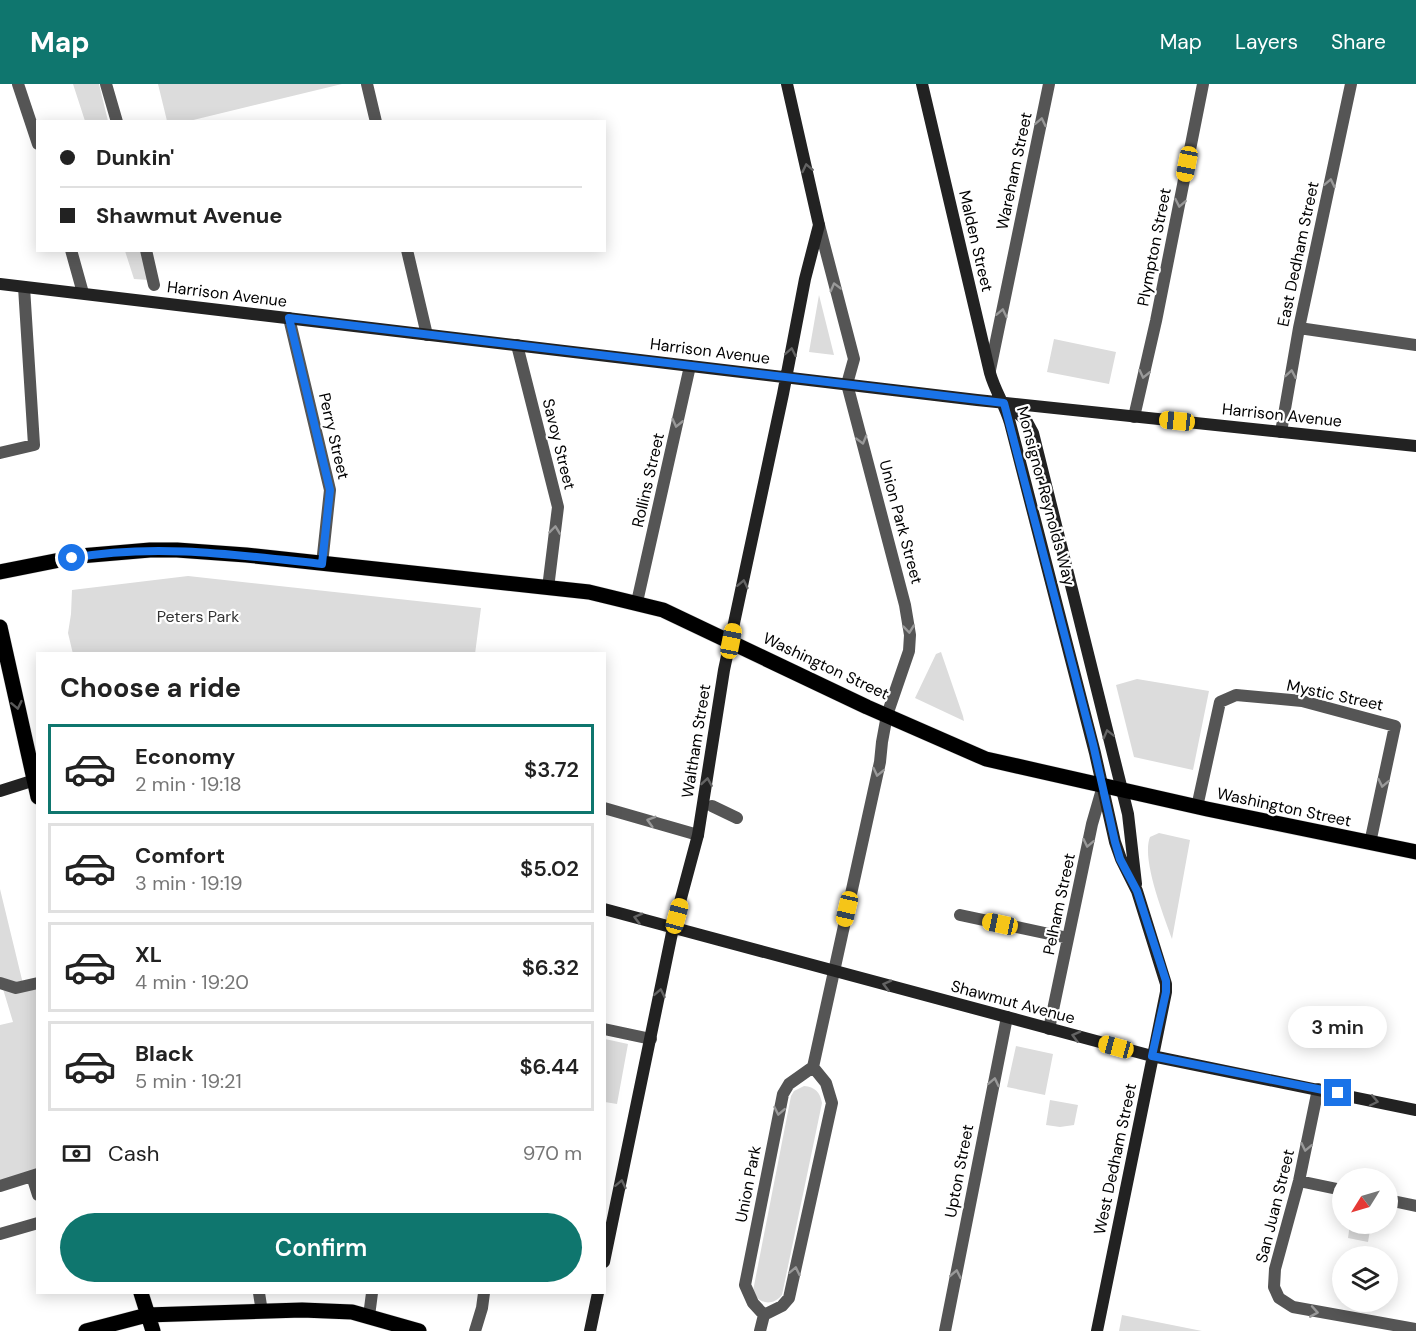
<!DOCTYPE html>
<meta charset="utf-8">
<style>
:root{--surface:#fff;--page:#f6f6f6;--text:#222;--muted:#767676;--line:#e0e0e0;--accent:#0f766e}
body{margin:0;font-family:"DM Sans",sans-serif;background:var(--page);color:var(--text);height:100vh;display:flex;flex-direction:column;font-size:22px;white-space:nowrap}
*{box-sizing:border-box;margin:0}
p{font-size:20px;color:var(--muted)}
.icon{flex:none;width:33px;height:33px;fill:none;stroke:currentColor;stroke-width:2;stroke-linecap:round;stroke-linejoin:round}
.map{position:relative;flex:1;overflow:hidden}
.panel{position:absolute;left:36px;top:568px;width:570px;height:642px;display:flex;flex-direction:column;background:var(--surface);border-radius:0px;box-shadow:0 3px 15px #0003}
.panel>*{flex:none}
.hud{position:absolute;left:36px;top:36px;width:570px;height:132px;border-radius:0px;box-shadow:0 3px 15px #0003;display:grid;align-content:center;height:132px;padding:0 24px;background:var(--surface)}
.needle{width:39px;rotate:233deg}
.controls{position:absolute;left:1332px;top:1084px;display:grid;gap:12px}
.controls a{display:grid;place-items:center;width:66px;height:66px;border-radius:50%;background:var(--surface);box-shadow:0 3px 15px #0003;font-size:30px}
.end{position:absolute;width:27px;height:27px;margin:-14px;border:8px solid #1a73e8;background:#fff;box-shadow:0 0 0 3px #fff}
.from{border-radius:50%}
.bubble{position:absolute;height:42px;border-radius:21px;background:var(--surface);box-shadow:0 3px 15px #0003;font-size:20px;font-weight:600;line-height:42px;text-align:center}
.car{position:absolute;width:18px;height:36px;margin:-18px -9px;border-radius:8px;box-shadow:0 0 4px 2px #0007;background:linear-gradient(#f5c518 24%,#345 0 40%,#f5c518 0 76%,#345 0 86%,#f5c518 0)}
.hud b{display:flex;align-items:center;gap:21px;height:57px;font-size:22px}
.hud b+b{border-top:2px solid var(--line)}
.hud i{width:15px;height:15px;background:var(--text)}
ul{padding:0;list-style:none}
li{display:flex;align-items:center;gap:18px;height:90px;margin:0 12px 9px;padding:0 12px;border:3px solid var(--line);border-radius:0px}
li div{flex:1}
li b{display:block;font-size:22px}
li em{font-style:normal;font-weight:600}
li.current{border-color:var(--accent)}
li>.icon{width:54px;height:54px;stroke-width:1.5}
h2{padding:0 24px;font-size:27px;line-height:72px}
.pay{display:flex;align-items:center;gap:15px;height:66px;padding:0 24px;font-size:22px}
.pay p{margin-inline-start:auto}
.action{display:flex;gap:12px;margin-top:auto;padding:12px 24px}
.action a{flex:1;height:69px;border-radius:36px;background:var(--accent);color:#fff;font-size:24px;font-weight:600;line-height:69px;text-align:center}
header{display:flex;align-items:center;gap:36px;box-sizing:border-box;height:84px;padding:0 30px;background:var(--accent);color:#fff}
header strong{font-size:28px}
nav{display:flex;gap:33px;margin-inline-start:auto;font-size:21px}
.map>svg:first-child{display:block}
.green{fill:#dcdcdc}
.lines{fill:none;stroke-linecap:round;stroke-linejoin:round}
.primary-casing{stroke:#dbdbdb;stroke-width:16}
.street{stroke:#555;stroke-width:12}
.secondary{stroke:#222;stroke-width:12}
.primary{stroke:#000;stroke-width:15}
.oneway{stroke:#999}
.oneway2{stroke:#646464}
.oneway3{stroke:#595959}
.route{stroke:#1a73e8;stroke-width:8}
.labels{text-anchor:middle;dominant-baseline:central;stroke-width:4.5;stroke-linejoin:round;paint-order:stroke}
.street-label{font-size:16px;fill:#000;stroke:#fff}
.park-label{font-size:16px;fill:#333;stroke:#fff}
</style>
<header>
<strong>Map</strong>
<nav><a>Map</a><a>Layers</a><a>Share</a></nav>
</header>
<div class="map">
<svg width="1416" height="1247" viewBox="0 0 1416 1247">
<rect width="100%" height="100%" fill="#fff"/>
<path class="green" d="M73 0H99L108 37H85Z
M158 0H342L185 38 167 37Z
M125 167H143L150 196 134 195Z
M819 211 834 271 809 268Z
M1054 255 1116 268 1109 300 1047 288Z
M188 492 481 524 475 570H73L68 549 71 530 72 506Z
M941 568 963 632 964 637 915 614 936 570Z
M1137 595 1209 607 1193 686 1134 673 1116 601Z
M1159 749 1190 756 1172 855C1164 832 1141 775 1150 753Z
M0 805 24 904 38 901 37 1086 0 1097V941L13 938 0 895Z
M605 955 628 960 617 1020 605 1018Z
M1016 962 1053 970 1045 1011 1007 1003Z
M804 1002C815 1003 820 1008 822 1019L782 1211C773 1222 759 1221 753 1207L791 1012 794 1007Z
M1050 1016 1078 1021 1074 1041 1060 1043 1046 1041Z
M1350 1140H1371L1368 1158 1348 1154Z
M1122 1231 1202 1247H1119Z"/>
<g class="lines">
<g class="primary-casing">
<path id="primary" d="M0 488 80 472 150 466H177L246 471 589 508 663 526 867 623 986 675 1207 725 1416 768
M0 543 38 713
M141 1209 153 1247
M86 1247 147 1231 302 1226 352 1228 419 1247"/>
</g>
<path class="street" d="M18 0 38 60
M106 0 117 38
M367 0 376 38
M71 166 83 209
M146 166 154 201
M407 166 427 251
M289 234 330 406 322 480
M1299 244 1416 261
M517 261 558 423 548 504
M990 286 1049 0
M1134 333 1156 237 1203 0
M1281 348 1299 244 1351 0
M0 369 34 361 24 203
M637 518 690 282
M712 722 737 734
M1197 723 1220 618 1236 611 1302 617 1395 642 1370 759
M604 724 698 751
M960 831 1068 854
M0 899 16 904 38 899
M604 945 651 955
M1049 945 1092 740 1103 702
M1318 1005 1299 1097 1275 1185 1274 1203 1279 1214 1293 1223 1416 1245
M32 1092 38 1111
M1299 1097 1342 1106
M0 1102 38 1090
M1388 1116 1416 1122
M0 1150 38 1139
M259 1209 262 1228
M764 1231 753 1219 745 1201 783 1010 789 1000 813 983 880 678 882 658 887 631 909 567 910 551 905 521 847 300 854 275 819 141
M764 1231 782 1222 789 1214 832 1019 826 999 813 983
M369 1232 372 1209
M475 1247 482 1224 484 1209
M760 1247 764 1231
M945 1247 1007 933"/>
<path class="secondary" d="M922 0 990 289C995 307 1005 321 1010 339L1095 669 1115 758 1121 775 1137 807 1166 900V908L1097 1247
M0 200 977 316 1416 362
M1007 321 1026 336 1033 349 1128 730 1136 800
M0 707 38 695
M604 825 1152 972 1416 1026
M604 1178 673 844 698 751 724 586 783 310 805 195 819 141 787 0
M590 1247 598 1209"/>
<use href="#primary" class="primary"/>
</g>
<defs><path id="oneway-chevron" d="M-2-3.5L2.5 0L-2 3.5" fill="none" stroke-width="1.6" stroke-linecap="round" stroke-linejoin="round" transform="scale(1.5)"/></defs>
<g class="oneway">
<use href="#oneway-chevron" transform="translate(1041 38) rotate(-78)"/>
<use href="#oneway-chevron" transform="translate(1330 99) rotate(-78)"/>
<use href="#oneway-chevron" transform="translate(1180 119) rotate(101)"/>
<use href="#oneway-chevron" transform="translate(835 203) rotate(-105)"/>
<use href="#oneway-chevron" transform="translate(1002 229) rotate(-78)"/>
<use href="#oneway-chevron" transform="translate(1144 290) rotate(103)"/>
<use href="#oneway-chevron" transform="translate(1291 290) rotate(-80)"/>
<use href="#oneway-chevron" transform="translate(677 339) rotate(103)"/>
<use href="#oneway-chevron" transform="translate(862 356) rotate(75)"/>
<use href="#oneway-chevron" transform="translate(555 446) rotate(-83)"/>
<use href="#oneway-chevron" transform="translate(909 545) rotate(84)"/>
<use href="#oneway-chevron" transform="translate(878 688) rotate(103)"/>
<use href="#oneway-chevron" transform="translate(1383 699) rotate(102)"/>
<use href="#oneway-chevron" transform="translate(651 737) rotate(-164)"/>
<use href="#oneway-chevron" transform="translate(1088 759) rotate(102)"/>
<use href="#oneway-chevron" transform="translate(994 998) rotate(-78)"/>
<use href="#oneway-chevron" transform="translate(779 1027) rotate(101)"/>
<use href="#oneway-chevron" transform="translate(1306 1063) rotate(102)"/>
<use href="#oneway-chevron" transform="translate(795 1187) rotate(-78)"/>
<use href="#oneway-chevron" transform="translate(956 1190) rotate(-79)"/>
<use href="#oneway-chevron" transform="translate(1314 1228) rotate(10)"/>
</g>
<g class="oneway2">
<use href="#oneway-chevron" transform="translate(807 84) rotate(-102)"/>
<use href="#oneway-chevron" transform="translate(791 268) rotate(-79)"/>
<use href="#oneway-chevron" transform="translate(743 500) rotate(-78)"/>
<use href="#oneway-chevron" transform="translate(1108 650) rotate(-104)"/>
<use href="#oneway-chevron" transform="translate(707 698) rotate(-81)"/>
<use href="#oneway-chevron" transform="translate(638 834) rotate(-165)"/>
<use href="#oneway-chevron" transform="translate(887 901) rotate(-165)"/>
<use href="#oneway-chevron" transform="translate(660 909) rotate(-79)"/>
<use href="#oneway-chevron" transform="translate(1076 952) rotate(-165)"/>
<use href="#oneway-chevron" transform="translate(1374 1017) rotate(12)"/>
<use href="#oneway-chevron" transform="translate(621 1100) rotate(-78)"/>
</g>
<use class="oneway3" href="#oneway-chevron" transform="translate(17 621) rotate(78)"/>
<g class="lines">
<path class="route" d="M72 474C155 459 239 471 322 480L330 406 289 234 1004 319 1093 660 1115 758 1120 775 1137 807 1166 897V908L1152 972 1338 1009"/>
</g>
<g class="labels">
<g class="street-label">
<text transform="translate(1014 87) rotate(-78)">Wareham Street</text>
<text transform="translate(976 157) rotate(77)">Malden Street</text>
<text transform="translate(1154 163) rotate(-79)">Plympton Street</text>
<text transform="translate(1298 170) rotate(-78)">East Dedham Street</text>
<text transform="translate(227 210) rotate(7)">Harrison Avenue</text>
<text transform="translate(710 267) rotate(7)">Harrison Avenue</text>
<text transform="translate(1282 331) rotate(6)">Harrison Avenue</text>
<text transform="translate(334 352) rotate(77)">Perry Street</text>
<text transform="translate(559 360) rotate(76)">Savoy Street</text>
<text transform="translate(648 396) rotate(-77)">Rollins Street</text>
<text transform="translate(1046 412) rotate(75)">Monsignor Reynolds Way</text>
<text transform="translate(901 438) rotate(75)">Union Park Street</text>
<text transform="translate(826 582) rotate(25)">Washington Street</text>
<text transform="translate(1335 611) rotate(12)">Mystic Street</text>
<text transform="translate(696 657) rotate(-81)">Waltham Street</text>
<text transform="translate(1284 723) rotate(12)">Washington Street</text>
<text transform="translate(1059 820) rotate(-78)">Pelham Street</text>
<text transform="translate(1013 918) rotate(15)">Shawmut Avenue</text>
<text transform="translate(1115 1075) rotate(-78)">West Dedham Street</text>
<text transform="translate(959 1087) rotate(-79)">Upton Street</text>
<text transform="translate(748 1100) rotate(-79)">Union Park</text>
<text transform="translate(1275 1122) rotate(-76)">San Juan Street</text>
</g>
<g class="park-label">
<text x="198" y="532">Peters Park</text>
</g>
</g>
</svg>
<div class="controls">
<a><svg class="needle" viewBox="-14 -14 28 28"><path d="M0-13l5 13h-10z" fill="#e53935"/><path d="M0 13l5-13h-10z" fill="#767676"/></svg></a>
<a><svg class="icon" aria-label="layers" viewBox="0 0 24 24"><path d="M12 4l9 5-9 5-9-5zM3 14l9 5 9-5"/></svg></a>
</div>
<i class="end from" style="left:72px;top:474px"></i>
<i class="end" style="left:1338px;top:1009px"></i>
<div class="bubble" style="left:1288px;top:922px;width:99px">3 min</div>
<i class="car" style="left:1187px;top:80px;rotate:191deg"></i>
<i class="car" style="left:1177px;top:337px;rotate:276deg"></i>
<i class="car" style="left:731px;top:557px;rotate:11deg"></i>
<i class="car" style="left:847px;top:825px;rotate:193deg"></i>
<i class="car" style="left:677px;top:832px;rotate:15deg"></i>
<i class="car" style="left:1000px;top:840px;rotate:282deg"></i>
<i class="car" style="left:1116px;top:963px;rotate:285deg"></i>
<div class="hud">
<b><i class="from"></i>Dunkin'</b>
<b><i></i>Shawmut Avenue</b>
</div>
<section class="panel">
<h2>Choose a ride</h2>
<ul>
<li class="current"><svg class="icon" aria-label="car" viewBox="0 0 24 24"><path d="M5 17H2v-5l4-1 3-4h7l3 4 3 1v5h-3M9 17h6M6 11h13"/><circle cx="7" cy="17" r="2"/><circle cx="17" cy="17" r="2"/></svg><div><b>Economy</b><p>2 min · 19:18</p></div><em>$3.72</em></li>
<li><svg class="icon" aria-label="car" viewBox="0 0 24 24"><path d="M5 17H2v-5l4-1 3-4h7l3 4 3 1v5h-3M9 17h6M6 11h13"/><circle cx="7" cy="17" r="2"/><circle cx="17" cy="17" r="2"/></svg><div><b>Comfort</b><p>3 min · 19:19</p></div><em>$5.02</em></li>
<li><svg class="icon" aria-label="car" viewBox="0 0 24 24"><path d="M5 17H2v-5l4-1 3-4h7l3 4 3 1v5h-3M9 17h6M6 11h13"/><circle cx="7" cy="17" r="2"/><circle cx="17" cy="17" r="2"/></svg><div><b>XL</b><p>4 min · 19:20</p></div><em>$6.32</em></li>
<li><svg class="icon" aria-label="car" viewBox="0 0 24 24"><path d="M5 17H2v-5l4-1 3-4h7l3 4 3 1v5h-3M9 17h6M6 11h13"/><circle cx="7" cy="17" r="2"/><circle cx="17" cy="17" r="2"/></svg><div><b>Black</b><p>5 min · 19:21</p></div><em>$6.44</em></li>
</ul>
<div class="pay"><svg class="icon" aria-label="cash" viewBox="0 0 24 24"><path d="M3 7h18v10H3z"/><circle cx="12" cy="12" r="2"/></svg>Cash<p>970 m</p></div>
<div class="action"><a>Confirm</a></div>
</section>
</div>
